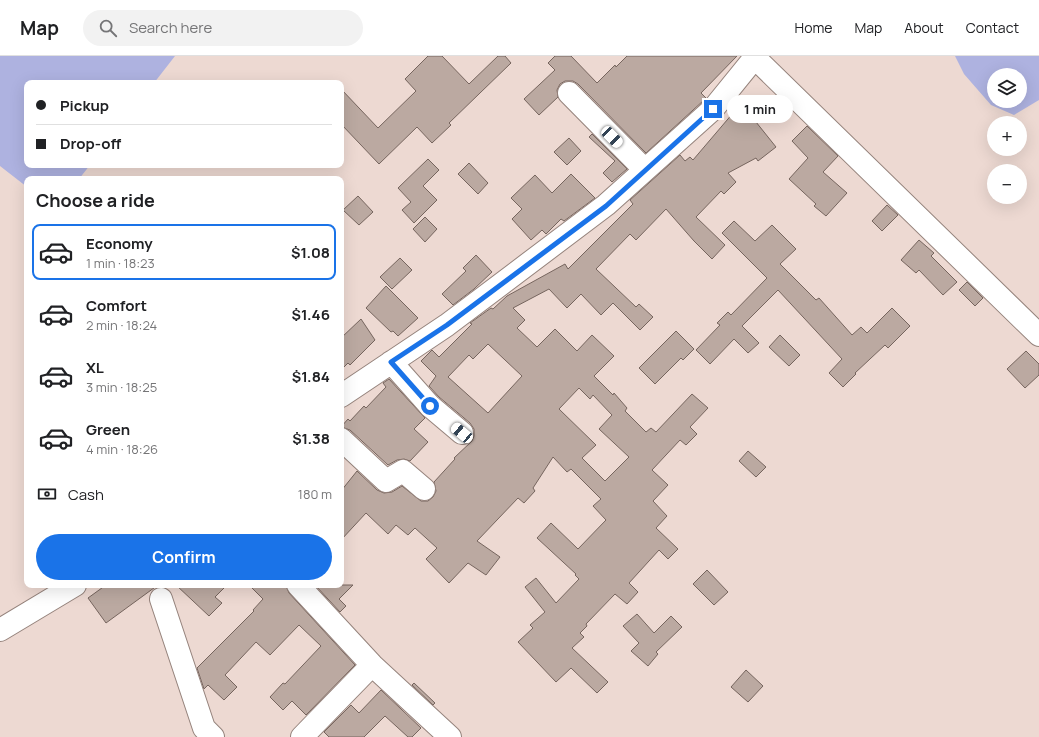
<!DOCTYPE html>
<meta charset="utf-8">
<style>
:root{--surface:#fff;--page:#f2f2f2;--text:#202124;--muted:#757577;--line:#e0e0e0;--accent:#1a73e8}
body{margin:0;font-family:Manrope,sans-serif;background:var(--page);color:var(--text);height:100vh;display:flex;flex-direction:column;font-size:15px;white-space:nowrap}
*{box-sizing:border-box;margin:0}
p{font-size:13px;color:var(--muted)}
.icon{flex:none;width:22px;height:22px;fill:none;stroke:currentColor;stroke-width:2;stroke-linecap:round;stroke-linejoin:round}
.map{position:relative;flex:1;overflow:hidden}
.sheet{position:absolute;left:24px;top:120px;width:320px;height:412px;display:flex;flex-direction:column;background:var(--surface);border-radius:8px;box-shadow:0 4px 16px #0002}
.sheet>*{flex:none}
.hud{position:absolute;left:24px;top:24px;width:320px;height:88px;border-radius:8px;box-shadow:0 4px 16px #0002;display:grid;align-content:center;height:88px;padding:0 12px;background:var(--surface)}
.fabs{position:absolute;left:987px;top:12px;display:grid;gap:8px}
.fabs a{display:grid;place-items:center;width:40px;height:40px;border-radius:50%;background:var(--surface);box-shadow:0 4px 16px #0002;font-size:20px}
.end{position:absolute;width:18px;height:18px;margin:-9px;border:5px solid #1a73e8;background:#fff;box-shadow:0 0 0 2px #fff}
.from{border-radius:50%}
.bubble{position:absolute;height:28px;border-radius:14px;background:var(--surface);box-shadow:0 4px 16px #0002;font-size:13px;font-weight:700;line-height:28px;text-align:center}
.car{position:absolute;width:12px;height:24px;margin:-12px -6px;border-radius:5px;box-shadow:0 0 3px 1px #0007;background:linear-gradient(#fff 24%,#345 0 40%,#fff 0 76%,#345 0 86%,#fff 0)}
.hud b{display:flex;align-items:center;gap:14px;height:38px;font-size:15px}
.hud b+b{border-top:1px solid var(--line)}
.hud i{width:10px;height:10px;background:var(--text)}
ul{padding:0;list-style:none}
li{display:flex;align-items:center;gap:12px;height:56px;margin:0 8px 6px;padding:0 4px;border:2px solid transparent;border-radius:8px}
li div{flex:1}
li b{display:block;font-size:15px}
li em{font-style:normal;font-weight:700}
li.active{border-color:var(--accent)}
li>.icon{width:36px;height:36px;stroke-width:1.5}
h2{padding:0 12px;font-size:18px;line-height:48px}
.pay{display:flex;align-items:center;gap:10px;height:44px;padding:0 12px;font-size:15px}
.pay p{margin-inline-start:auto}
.cta{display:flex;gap:8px;margin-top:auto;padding:8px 12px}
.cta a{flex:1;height:46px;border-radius:24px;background:var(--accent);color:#fff;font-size:16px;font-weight:700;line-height:46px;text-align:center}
header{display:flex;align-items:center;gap:24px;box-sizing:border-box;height:56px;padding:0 20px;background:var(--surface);border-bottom:1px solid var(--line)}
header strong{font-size:19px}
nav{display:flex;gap:22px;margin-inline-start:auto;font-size:14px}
.search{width:280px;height:36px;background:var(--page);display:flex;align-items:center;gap:10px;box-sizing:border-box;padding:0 14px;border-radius:22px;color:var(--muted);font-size:15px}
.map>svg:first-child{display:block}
.water{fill:#aeb2e0;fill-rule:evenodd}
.building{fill:#bba9a1;stroke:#76655e;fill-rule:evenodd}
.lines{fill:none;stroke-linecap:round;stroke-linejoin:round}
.minor-casing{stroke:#95837c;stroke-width:24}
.minor{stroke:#fff;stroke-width:22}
.route{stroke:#1a73e8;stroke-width:5}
</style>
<header>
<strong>Map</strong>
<div class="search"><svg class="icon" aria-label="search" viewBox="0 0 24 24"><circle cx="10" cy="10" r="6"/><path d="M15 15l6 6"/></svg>Search here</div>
<nav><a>Home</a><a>Map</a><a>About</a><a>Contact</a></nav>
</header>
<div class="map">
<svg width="1039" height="681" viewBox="0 0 1039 681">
<rect width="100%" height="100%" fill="#edd9d2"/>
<path class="water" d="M0 0H175L154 27H27V109H90L79 123H27V131L0 110Z
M955 0H1039V44L1014 59 991 49 964 18ZM994 19H1020V45H994Z"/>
<path class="building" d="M428 0H442L469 28 498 0H505L511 7 449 67 451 69 432 87 417 71 379 108 341 68V33L378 72 416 35 405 23Z
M555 0H571L597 27 615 9 616 11 627 0H737L701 37 706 42 704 44 646 97 578 28 573 25H565L560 28 557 34 558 41 539 59 524 43 555 14 548 7Z
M739 50 752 61 776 91 758 105 756 102 728 117 736 126 724 138 721 135 696 161 725 189 712 203 694 185 666 153 636 184 630 178 596 213 636 251 639 248 653 261 640 274 613 247 601 259 581 238 567 252 549 233 513 252 525 264 517 272 537 291 555 273 577 295 592 279 614 300 594 320 613 339 614 337 627 352 625 355 646 376 651 372 656 376 692 338 708 352 690 371 697 378 686 389 680 384 652 414 668 429 653 445 667 460 656 472 678 493 668 503 659 494 629 527 638 536 627 548 615 538 586 568 587 570 580 577 584 581 572 592 608 626 597 637 571 612 556 626 518 586 533 572 530 569 545 556 525 531 536 522 556 547 579 523 575 519 576 518 537 482 551 467 578 493 606 464 593 450 601 443 571 413 567 416 553 401 533 432 535 435 524 447 518 442 477 485 500 501 486 519 468 507 449 527 426 503 437 492 415 472 408 479 396 469 388 478 366 457 341 484V435L357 415 377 434 384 437 392 436 402 430 421 445H428L433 441 436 435 434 426 455 403 454 402 472 385 474 380V373L470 367 439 341 429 330 436 320 421 305 432 294 439 301 472 268 470 267 491 252 493 253 507 240 565 208 568 213 633 148 630 144 680 99 685 105 690 101 693 104ZM488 288 522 320 488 357 448 321 469 299 473 303ZM579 332 590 343 593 339 612 359 599 373 629 401 605 425 582 402 596 389 559 353Z
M807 70 838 100 823 116 847 137 826 160 814 150 816 148 789 123 808 102 792 85Z
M592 78 627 113 612 126 603 117 615 105 589 81Z
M569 82 581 95 567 109 554 96Z
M428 103 439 114 423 130 437 144 414 167 402 154 411 146 398 132Z
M469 107 488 127 478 138 458 118Z
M571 118 595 142 564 165 561 163 546 178 542 174 531 184 512 163 522 153 511 142 535 119 552 137Z
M358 140 373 156 359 169 343 154Z
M887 149 898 159 882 175 872 165Z
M425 161 437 173 425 186 413 173Z
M734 165 755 185 772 169 796 193 780 208 816 244 819 242 852 279 861 271 867 277 892 252 910 270 888 292 885 289 855 317 856 318 843 331 829 317 842 303 778 234 742 270 759 287 748 297 734 283 710 308 696 294 720 269 717 267 728 256 731 259 767 222 722 177Z
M919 184 934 197 931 200 957 226 943 239 919 214 916 217 901 204Z
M476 199 492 216 474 233 453 249 442 238 466 215 463 212Z
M400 202 412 214 392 233 380 221Z
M967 226 983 242 975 250 959 234Z
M386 230 418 262 398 280 393 275 391 276 366 252Z
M361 263 375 284 350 309 348 307 341 314V282Z
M676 275 694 293 683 304 681 302 655 328 639 312Z
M780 279 800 299 789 310 769 291Z
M1026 295 1039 308V319L1025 332 1007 313Z
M389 323 425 362 414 373 428 386 410 405 404 403 397 404 388 409 350 374 341 371 348 363 350 365 364 350 366 352 386 331 383 327Z
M748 395 766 411 756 421 739 405Z
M707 514 728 536 714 549 693 528Z
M106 529H158L106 567 88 542Z
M176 529H227L215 541 222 547 209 560Z
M249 529H286L289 537 355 609 306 659 292 645 283 654 270 641 283 627 285 628 321 590 299 569 270 599 256 586 225 619 237 631 224 644 208 629 204 633 197 612 254 555 253 554 263 543Z
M315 529H353L339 543 346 550 340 556Z
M637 558 654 577 671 560 682 571 656 596 658 598 648 610 631 595 639 587 623 570Z
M746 614 763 630 748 646 731 631Z
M414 627 435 647 433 649 412 629Z
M381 634 421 672 412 681H408L385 660 364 681H329L324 676 351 649 359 657Z"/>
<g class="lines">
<g class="minor-casing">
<path id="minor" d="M753 0 1039 279
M569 37 645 114
M391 306 430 350 462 377
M341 340 447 269 606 149 713 53 756 0
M341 383 386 425 403 415 424 433
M298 529 372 609 450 681
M161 543 204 672 213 681
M0 574 75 529
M302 681 372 609"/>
</g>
<use href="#minor" class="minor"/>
</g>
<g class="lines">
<path class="route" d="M430 350 391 306 447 269 606 150 713 53"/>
</g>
</svg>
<div class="fabs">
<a><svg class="icon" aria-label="layers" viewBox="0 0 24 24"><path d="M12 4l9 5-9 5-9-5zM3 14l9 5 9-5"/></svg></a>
<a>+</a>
<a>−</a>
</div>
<i class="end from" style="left:430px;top:350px"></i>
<i class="end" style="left:713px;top:53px"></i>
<div class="bubble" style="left:727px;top:39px;width:66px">1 min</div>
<i class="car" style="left:612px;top:81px;rotate:135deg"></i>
<i class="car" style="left:462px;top:377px;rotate:310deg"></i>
<div class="hud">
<b><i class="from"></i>Pickup</b>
<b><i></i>Drop-off</b>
</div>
<section class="sheet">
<h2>Choose a ride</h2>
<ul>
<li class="active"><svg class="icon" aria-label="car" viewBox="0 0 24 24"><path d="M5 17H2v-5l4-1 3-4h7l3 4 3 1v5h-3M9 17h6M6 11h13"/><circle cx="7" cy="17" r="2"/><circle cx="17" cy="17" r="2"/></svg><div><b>Economy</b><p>1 min · 18:23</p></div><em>$1.08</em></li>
<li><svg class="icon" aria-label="car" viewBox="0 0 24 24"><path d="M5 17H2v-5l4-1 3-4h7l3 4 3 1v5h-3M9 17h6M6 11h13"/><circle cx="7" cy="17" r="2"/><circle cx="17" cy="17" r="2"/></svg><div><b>Comfort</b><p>2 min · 18:24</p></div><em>$1.46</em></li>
<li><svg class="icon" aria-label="car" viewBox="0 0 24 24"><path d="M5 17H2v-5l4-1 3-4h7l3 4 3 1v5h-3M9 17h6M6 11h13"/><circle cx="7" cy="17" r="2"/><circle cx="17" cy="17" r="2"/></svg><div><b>XL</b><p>3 min · 18:25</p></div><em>$1.84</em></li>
<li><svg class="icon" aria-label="car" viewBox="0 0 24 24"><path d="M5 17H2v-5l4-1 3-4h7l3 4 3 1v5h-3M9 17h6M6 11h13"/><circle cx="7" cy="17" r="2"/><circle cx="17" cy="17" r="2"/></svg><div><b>Green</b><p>4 min · 18:26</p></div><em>$1.38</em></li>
</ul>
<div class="pay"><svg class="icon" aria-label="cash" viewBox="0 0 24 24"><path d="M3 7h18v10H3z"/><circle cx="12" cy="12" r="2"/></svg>Cash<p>180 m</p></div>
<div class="cta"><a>Confirm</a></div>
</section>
</div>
